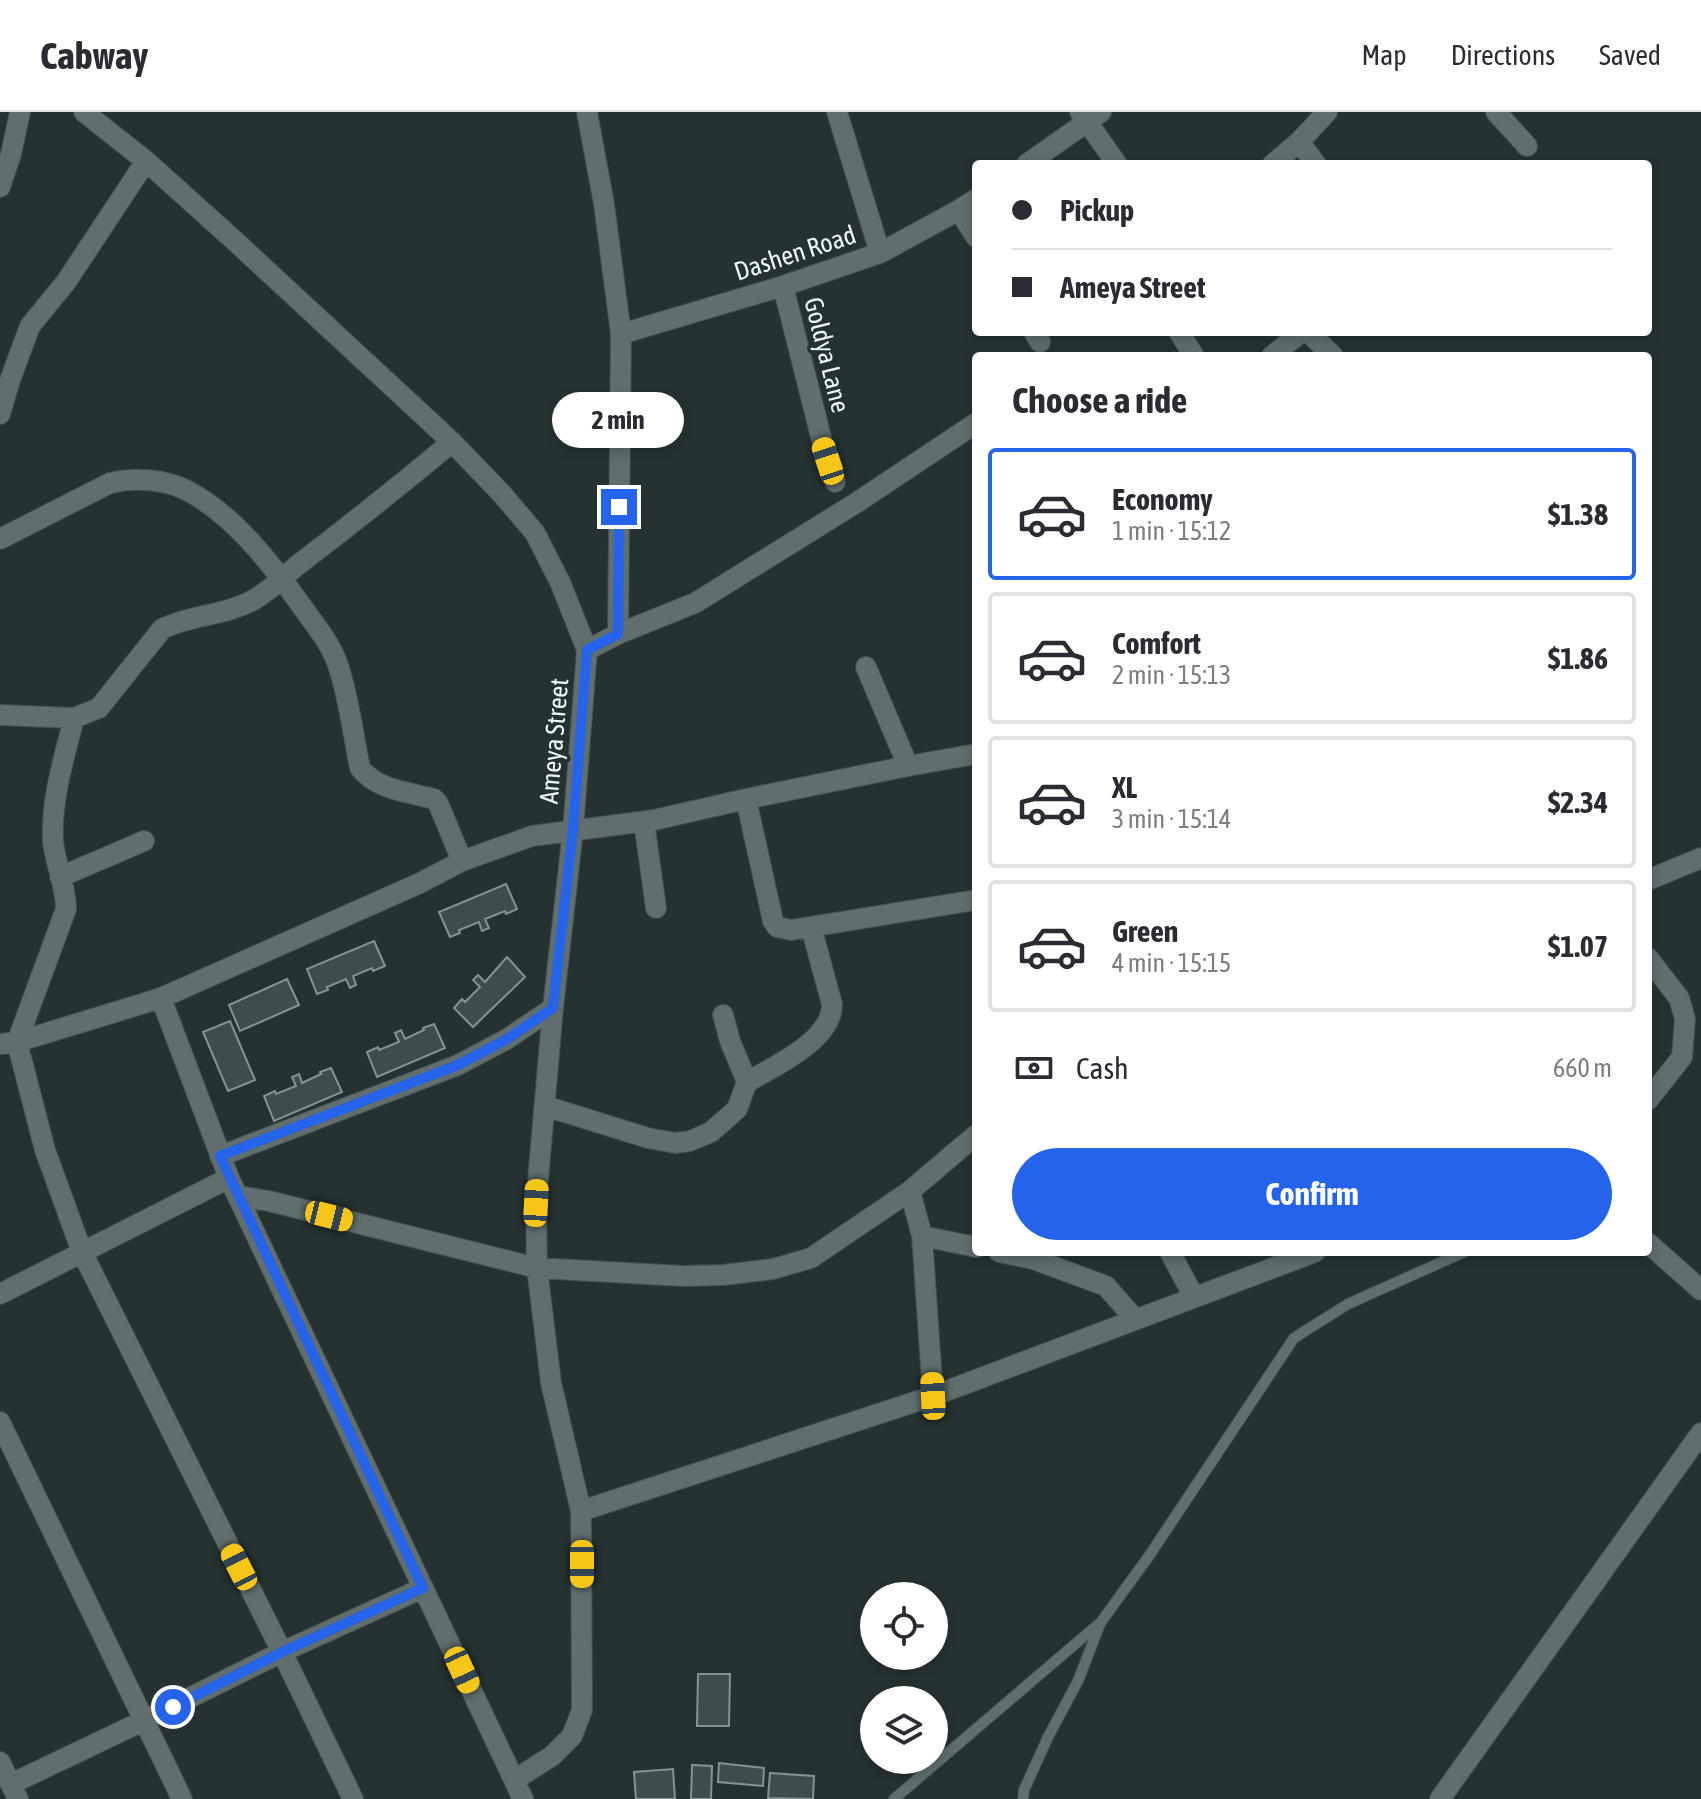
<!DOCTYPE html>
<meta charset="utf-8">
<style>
:root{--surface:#fff;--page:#f7f7f7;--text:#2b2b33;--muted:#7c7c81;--line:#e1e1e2;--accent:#2563eb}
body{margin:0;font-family:"Asap Condensed",sans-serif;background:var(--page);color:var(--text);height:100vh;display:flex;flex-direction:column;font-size:30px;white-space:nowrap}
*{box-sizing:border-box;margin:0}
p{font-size:26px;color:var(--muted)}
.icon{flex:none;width:44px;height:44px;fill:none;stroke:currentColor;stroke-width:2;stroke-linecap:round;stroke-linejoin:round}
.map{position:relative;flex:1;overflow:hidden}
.side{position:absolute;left:972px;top:240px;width:680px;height:904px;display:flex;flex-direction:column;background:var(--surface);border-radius:8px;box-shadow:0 4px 12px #0003}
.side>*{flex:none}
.guide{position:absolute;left:972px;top:48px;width:680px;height:176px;border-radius:8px;box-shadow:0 4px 12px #0003;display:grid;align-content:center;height:176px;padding:0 40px;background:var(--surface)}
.fabs{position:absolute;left:860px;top:1470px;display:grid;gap:16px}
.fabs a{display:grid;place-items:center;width:88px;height:88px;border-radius:50%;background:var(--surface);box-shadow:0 4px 12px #0003;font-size:40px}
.end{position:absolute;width:36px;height:36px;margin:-18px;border:10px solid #2563eb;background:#fff;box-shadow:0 0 0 4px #fff}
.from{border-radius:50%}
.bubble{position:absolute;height:56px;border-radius:28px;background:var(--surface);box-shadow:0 4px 12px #0003;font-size:26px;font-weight:700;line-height:56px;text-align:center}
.car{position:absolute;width:24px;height:48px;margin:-24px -12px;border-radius:10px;box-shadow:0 0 6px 2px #0007;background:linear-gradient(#f5c518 24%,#345 0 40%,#f5c518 0 76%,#345 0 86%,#f5c518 0)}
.guide b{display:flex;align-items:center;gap:28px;height:76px;font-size:30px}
.guide b+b{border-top:2px solid var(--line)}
.guide i{width:20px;height:20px;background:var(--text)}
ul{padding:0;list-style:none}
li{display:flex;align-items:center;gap:24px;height:132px;margin:0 16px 12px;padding:0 24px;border:4px solid var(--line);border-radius:8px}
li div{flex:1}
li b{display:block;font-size:30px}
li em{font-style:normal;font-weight:700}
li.selected{border-color:var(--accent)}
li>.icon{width:72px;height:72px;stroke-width:1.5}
h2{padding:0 40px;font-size:36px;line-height:96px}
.pay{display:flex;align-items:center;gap:20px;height:88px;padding:0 40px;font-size:30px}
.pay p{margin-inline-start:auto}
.action{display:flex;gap:16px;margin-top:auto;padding:16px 40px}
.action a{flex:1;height:92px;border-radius:48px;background:var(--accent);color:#fff;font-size:32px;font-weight:700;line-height:92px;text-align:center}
header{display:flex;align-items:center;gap:48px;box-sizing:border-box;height:112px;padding:0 40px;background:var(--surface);border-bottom:2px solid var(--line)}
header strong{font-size:38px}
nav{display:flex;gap:44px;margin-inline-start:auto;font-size:28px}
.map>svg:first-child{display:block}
.building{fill:#3f4c4c;stroke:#859293;stroke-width:2}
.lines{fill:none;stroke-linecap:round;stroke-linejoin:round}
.lane-casing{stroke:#454e4f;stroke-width:12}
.street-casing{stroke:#454e4f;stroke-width:22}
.lane{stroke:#616e6e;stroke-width:10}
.street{stroke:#616e6e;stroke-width:20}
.route{stroke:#2563eb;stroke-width:10}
.labels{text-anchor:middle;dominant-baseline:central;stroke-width:7;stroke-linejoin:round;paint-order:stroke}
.street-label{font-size:26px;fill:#eff7f7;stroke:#263232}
</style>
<header>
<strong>Cabway</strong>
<nav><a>Map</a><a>Directions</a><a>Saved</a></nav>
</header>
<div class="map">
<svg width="1701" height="1687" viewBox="0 0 1701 1687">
<rect width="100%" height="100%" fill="#263232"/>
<path class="building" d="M506 772 517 797 506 802 505 799 485 807 489 816 482 819 479 810 459 818 460 821 450 825 439 800Z
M374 829 385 854 373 859 372 856 353 864 356 873 350 876 346 867 327 875 328 878 317 882 307 857Z
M507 845 525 865 473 915 454 896 462 887 465 890 480 875 473 868 478 863 485 870Z
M287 867 299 893 240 919 229 893Z
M230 909 255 968 228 979 203 920Z
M434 912 445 936 377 965 367 940 378 935 379 938 399 930 395 921 401 918 405 927 424 918 423 916Z
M331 956 342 980 274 1009 264 984 275 979 276 982 296 974 292 965 299 962 302 971 321 962 320 960Z
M698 1562H730L729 1614H697Z
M719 1651 764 1656 763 1674 718 1670Z
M692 1653 712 1654 711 1687H691Z
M673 1657 675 1687H636L634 1660Z
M770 1661 814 1664 813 1687 768 1686Z"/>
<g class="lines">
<g class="lane-casing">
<path id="lane" d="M894 1687 1101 1510 1149 1444 1294 1226 1348 1192 1464 1140
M1023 1687 1024 1678 1048 1625 1078 1569 1100 1512"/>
</g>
<g class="street-casing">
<path id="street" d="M84 0 146 49 236 130 452 330 502 382 535 421 560 470 587 538 573 718 553 896 536 1091 537 1156 551 1271 581 1399 582 1598 572 1624 552 1644 514 1668
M587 0 604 92 621 222 618 522 587 538
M837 0 880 141
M1080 0 1117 52
M1496 0 1527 34
M1299 30 1316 52
M1027 52 1101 0
M1273 52 1299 30 1327 0
M0 75 11 42 20 0
M959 98 976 125
M783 174 822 329 835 370
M1034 220 1040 230
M1179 220 1194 244
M1308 220 1333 244
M621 222 783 174 880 141 959 98 976 87
M1272 244 1301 220
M0 302 10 268 30 214 66 170 146 49
M0 427 110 371C134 365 165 367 188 379 234 403 273 454 303 496 316 514 331 532 338 553 349 586 353 622 360 656 377 678 408 680 434 687L438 691 462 749
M618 522 695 491 856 391 976 311
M866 555 908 654
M0 603 74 606 99 596 162 517C192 502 226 504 255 487 272 477 287 461 303 449 354 410 403 371 452 330
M74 606C64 647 51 686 53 729 55 752 66 773 66 797L17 930 45 1038 82 1140 282 1540 353 1687
M746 687 773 809 777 815 791 818 976 788
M644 710 656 796
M60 765 144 729
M1648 768 1701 746
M1648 846 1679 886 1685 907 1682 945 1648 988
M161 886 229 1066 523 1687
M723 903 730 929 747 970
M0 932 17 930 161 886 420 771 462 749 532 724 654 708 746 687 908 654 976 642
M545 994 648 1026 675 1031 690 1029 711 1020 737 997 747 970C773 955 833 928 832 892L811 815
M220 1044 458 953 507 927 553 896
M910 1079 922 1124 933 1284
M238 1084 269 1089 537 1156 683 1164 723 1163 773 1157 811 1146 910 1079 976 1023
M922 1124 976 1135
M1648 1131 1701 1178
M999 1140 1033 1147 1106 1174 1135 1207
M1170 1140 1194 1185
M0 1182 229 1066
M0 1310 182 1687
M581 1399 933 1284 1315 1140
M0 1650 18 1687
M11 1672 145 1608 282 1540 423 1476
M1440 1687 1701 1321"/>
</g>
<use href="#lane" class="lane"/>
<use href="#street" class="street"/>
</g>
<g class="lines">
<path class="route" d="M173 1595 282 1540 423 1476 220 1044 458 953 507 927 553 896 573 718 587 538 618 522 619 395"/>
</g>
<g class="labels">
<g class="street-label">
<text transform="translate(795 141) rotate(-18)">Dashen Road</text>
<text transform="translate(827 243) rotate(76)">Goldya Lane</text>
<text transform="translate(554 629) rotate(-85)">Ameya Street</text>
</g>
</g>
</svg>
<div class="fabs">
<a><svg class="icon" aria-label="locate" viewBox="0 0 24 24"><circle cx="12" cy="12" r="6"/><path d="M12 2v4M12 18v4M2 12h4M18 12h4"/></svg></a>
<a><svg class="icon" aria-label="layers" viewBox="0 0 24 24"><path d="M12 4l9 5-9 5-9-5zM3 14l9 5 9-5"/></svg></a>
</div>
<i class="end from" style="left:173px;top:1595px"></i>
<i class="end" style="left:619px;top:395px"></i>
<div class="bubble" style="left:552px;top:280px;width:132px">2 min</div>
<i class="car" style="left:828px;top:349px;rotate:342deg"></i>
<i class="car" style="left:536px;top:1091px;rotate:3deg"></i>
<i class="car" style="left:329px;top:1104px;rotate:104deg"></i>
<i class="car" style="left:933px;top:1284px;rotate:357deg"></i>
<i class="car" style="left:582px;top:1452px;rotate:180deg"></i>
<i class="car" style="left:239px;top:1455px;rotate:333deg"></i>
<i class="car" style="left:462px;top:1558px;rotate:155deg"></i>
<div class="guide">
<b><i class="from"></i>Pickup</b>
<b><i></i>Ameya Street</b>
</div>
<section class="side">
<h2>Choose a ride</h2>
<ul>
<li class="selected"><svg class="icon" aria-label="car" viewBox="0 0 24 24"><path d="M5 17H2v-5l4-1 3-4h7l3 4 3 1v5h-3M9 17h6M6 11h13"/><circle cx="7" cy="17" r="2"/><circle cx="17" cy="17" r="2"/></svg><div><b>Economy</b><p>1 min · 15:12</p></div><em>$1.38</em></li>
<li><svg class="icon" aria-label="car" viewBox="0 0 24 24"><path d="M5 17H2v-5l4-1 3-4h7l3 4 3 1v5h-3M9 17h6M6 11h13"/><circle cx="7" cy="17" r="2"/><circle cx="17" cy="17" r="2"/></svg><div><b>Comfort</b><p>2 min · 15:13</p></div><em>$1.86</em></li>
<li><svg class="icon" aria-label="car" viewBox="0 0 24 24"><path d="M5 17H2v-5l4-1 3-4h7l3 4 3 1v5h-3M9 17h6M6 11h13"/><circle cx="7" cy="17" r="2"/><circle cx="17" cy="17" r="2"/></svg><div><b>XL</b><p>3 min · 15:14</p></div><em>$2.34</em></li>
<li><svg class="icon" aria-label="car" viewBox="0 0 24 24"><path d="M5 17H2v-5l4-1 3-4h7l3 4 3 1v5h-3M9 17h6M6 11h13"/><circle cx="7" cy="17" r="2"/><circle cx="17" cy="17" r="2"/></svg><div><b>Green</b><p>4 min · 15:15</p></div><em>$1.07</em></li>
</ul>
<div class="pay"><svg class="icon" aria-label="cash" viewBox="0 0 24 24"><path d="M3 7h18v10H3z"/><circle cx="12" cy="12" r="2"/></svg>Cash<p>660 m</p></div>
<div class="action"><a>Confirm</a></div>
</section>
</div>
